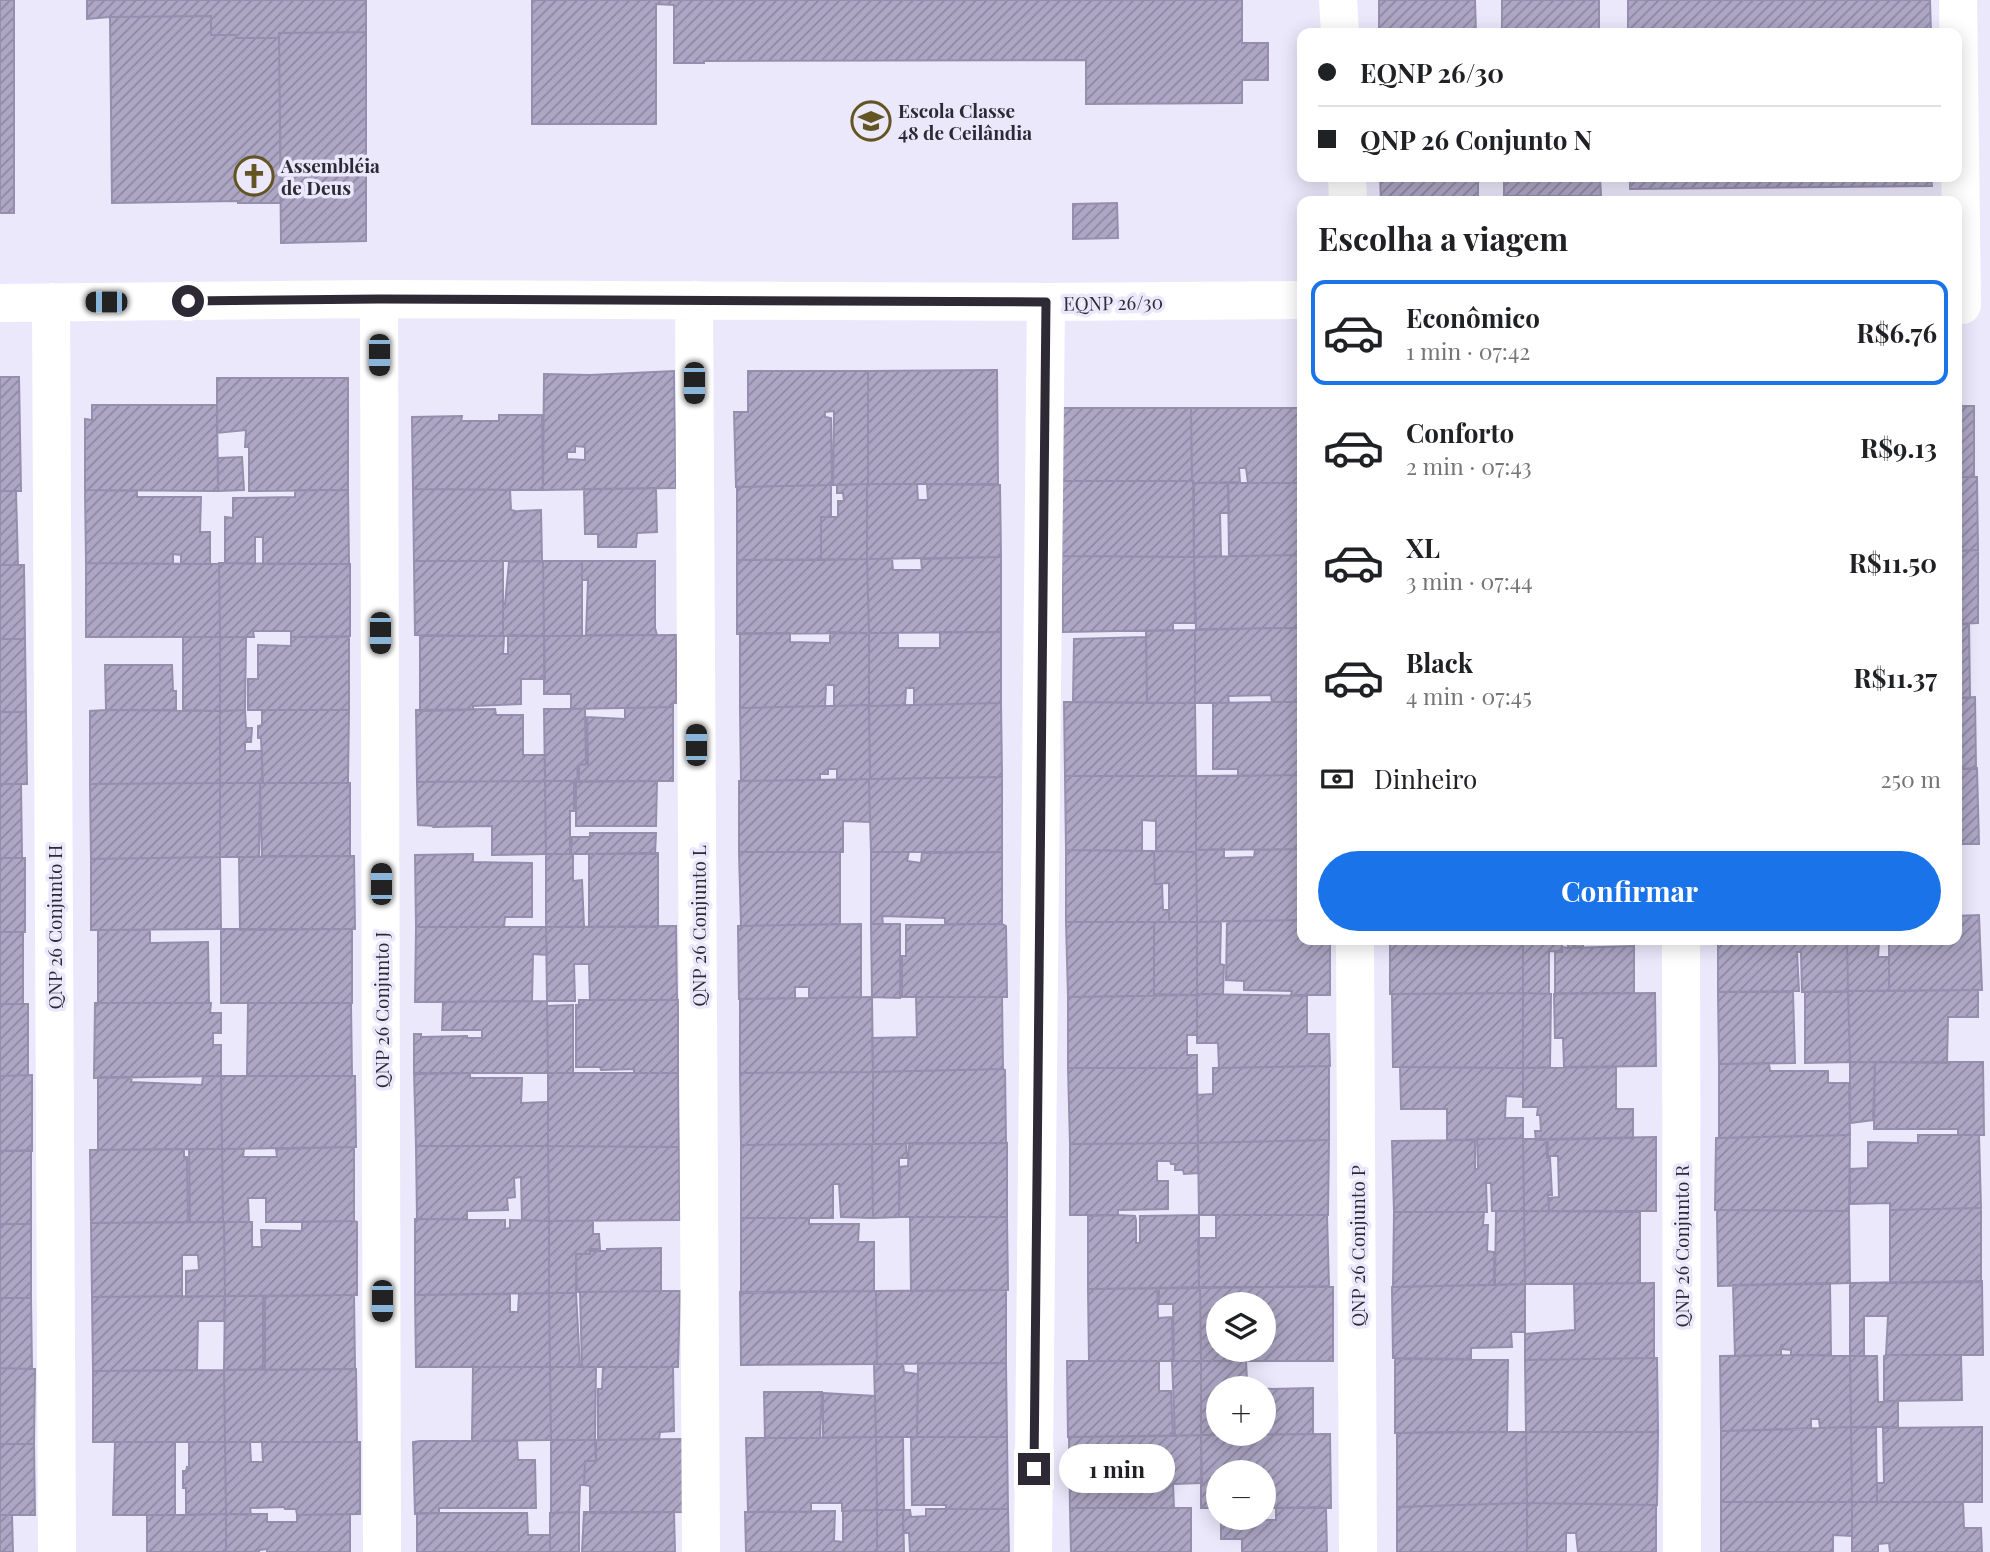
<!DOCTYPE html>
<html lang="pt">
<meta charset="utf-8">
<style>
:root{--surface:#fff;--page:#f6f6f6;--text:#202124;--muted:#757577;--line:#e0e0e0;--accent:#1a73e8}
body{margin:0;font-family:"Playfair Display",serif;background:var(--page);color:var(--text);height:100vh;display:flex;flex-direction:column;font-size:26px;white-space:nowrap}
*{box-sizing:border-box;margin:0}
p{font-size:23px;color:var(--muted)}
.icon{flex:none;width:38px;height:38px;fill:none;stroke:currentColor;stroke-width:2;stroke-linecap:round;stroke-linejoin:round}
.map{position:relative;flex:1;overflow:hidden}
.details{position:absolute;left:1297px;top:196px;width:665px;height:749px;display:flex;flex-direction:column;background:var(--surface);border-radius:14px;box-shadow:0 4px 18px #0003}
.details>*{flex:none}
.hud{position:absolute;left:1297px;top:28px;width:665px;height:154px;border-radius:14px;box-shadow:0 4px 18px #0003;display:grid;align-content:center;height:154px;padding:0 21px;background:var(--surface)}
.buttons{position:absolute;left:1206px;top:1292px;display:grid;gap:14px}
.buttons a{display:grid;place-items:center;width:70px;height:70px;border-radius:50%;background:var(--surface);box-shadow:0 4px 18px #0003;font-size:35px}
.end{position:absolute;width:32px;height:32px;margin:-16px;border:9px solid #2d2a36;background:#fff;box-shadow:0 0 0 4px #fff}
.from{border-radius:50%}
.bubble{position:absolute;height:49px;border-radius:24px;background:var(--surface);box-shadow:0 4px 18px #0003;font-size:23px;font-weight:700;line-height:49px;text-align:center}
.car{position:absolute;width:21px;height:42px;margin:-21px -10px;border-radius:9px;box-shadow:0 0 5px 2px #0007;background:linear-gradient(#222 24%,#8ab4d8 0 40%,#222 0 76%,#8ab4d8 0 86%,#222 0)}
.hud b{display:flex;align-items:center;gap:24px;height:66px;font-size:26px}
.hud b+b{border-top:2px solid var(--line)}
.hud i{width:18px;height:18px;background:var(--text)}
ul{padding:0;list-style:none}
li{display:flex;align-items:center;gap:21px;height:105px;margin:0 14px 10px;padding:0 7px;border:4px solid transparent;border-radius:14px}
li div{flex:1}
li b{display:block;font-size:26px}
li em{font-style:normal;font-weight:700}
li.on{border-color:var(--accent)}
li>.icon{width:63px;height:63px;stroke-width:1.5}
h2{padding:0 21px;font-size:32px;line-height:84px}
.pay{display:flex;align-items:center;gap:18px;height:77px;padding:0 21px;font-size:26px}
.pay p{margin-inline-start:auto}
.primary-button{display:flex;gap:14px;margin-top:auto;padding:14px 21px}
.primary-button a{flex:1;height:80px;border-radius:42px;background:var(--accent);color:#fff;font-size:28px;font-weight:700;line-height:80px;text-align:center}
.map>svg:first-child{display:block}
.building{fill:url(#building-hatch);stroke:#958fad;stroke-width:2;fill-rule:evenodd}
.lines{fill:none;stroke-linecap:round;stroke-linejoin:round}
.minor{stroke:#fff;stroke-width:38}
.route{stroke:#2d2a36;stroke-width:9}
.labels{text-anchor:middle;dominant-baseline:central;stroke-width:7;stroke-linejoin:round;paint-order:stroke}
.poi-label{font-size:19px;font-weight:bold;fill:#2d2a36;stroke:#ece8fc;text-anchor:start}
.street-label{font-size:19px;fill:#2d2a36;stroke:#ece8fc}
</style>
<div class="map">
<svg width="1990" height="1552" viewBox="0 0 1990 1552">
<defs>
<pattern id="building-hatch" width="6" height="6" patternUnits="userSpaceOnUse" patternTransform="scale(1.75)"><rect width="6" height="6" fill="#ada7c5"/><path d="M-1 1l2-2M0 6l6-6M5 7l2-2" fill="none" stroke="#8d88a1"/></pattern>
</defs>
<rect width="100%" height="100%" fill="#ece8fc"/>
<path class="building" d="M0 0H14V213H0Z
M87 0H366V32L279 33V38H236V35H211V16L110 17 87 19Z
M532 0H1242V43H1268V80H1242V103L1086 104V60L704 61V63H674V5L656 4V124H532Z
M1379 0H1475L1476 33H1379Z
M1502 0H1599V33H1502Z
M1628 0H1930L1931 33H1628Z
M211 16V35H236V38H279L281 203H238V201L112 203 110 17Z
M366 32V241L281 243 279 33Z
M1380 177H1478V199L1381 201Z
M1504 177H1600L1601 196H1504Z
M1630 177H1931L1932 186 1630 189Z
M1117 203 1118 238 1073 239V204Z
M997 370 998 484H868V371Z
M674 371 676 488 543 490 544 374 590 375ZM575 446 585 447V460L567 459V452H575Z
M748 371H868V484L833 485 834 411 825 412V417L831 418 832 485 736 487 734 412H748Z
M0 377H19L21 491H0Z
M217 378H348V490L249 491V447H245L246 430 217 433Z
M92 405H217L218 491 85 490V419L92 420Z
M1956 406H1974V477H1956Z
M1061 408H1191L1192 481H1061Z
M1191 408H1302V483H1248L1246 468H1239L1240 482 1194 483 1192 481Z
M499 415H542L543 490 413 489 412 417 462 416 461 421H499Z
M242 457 244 490 218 491V458Z
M1956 477H1977L1978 550 1956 551Z
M1061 481H1193L1194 557 1062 556Z
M1194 483H1228L1229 513H1220L1221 556 1194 557Z
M1228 483H1302V555L1229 556Z
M867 484H917L918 500H928L927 484 1000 485 1001 557 867 559Z
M867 484V559L821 560V517H838V501H844L843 493H837V485Z
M831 485V517H821V560H737V487Z
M656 488 657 532 637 533 636 547H598V534H585L584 489Z
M413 489 510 490 511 510 515 511 514 513 518 511 541 510 542 561H414Z
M85 490 137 491V497H201L200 532H210V564H181V555L173 554V564L86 563Z
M295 490H348L349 564H263V537H255V564L225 563V517L233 518V498L295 497Z
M0 491H16L18 565H0Z
M1978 550V623L1956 624V551Z
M1302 555V628L1196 629 1194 557Z
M1062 556 1194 557 1195 623H1173V630L1063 632Z
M1001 557V632L869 633 867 559H892L893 570H922L921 559Z
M867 559 869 633 737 634V560Z
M414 561H503V636L415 635Z
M543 561H582V636H544Z
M543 561 544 636H503V605L505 604 509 562Z
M582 561H655V628L657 635H586L588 580H582Z
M86 563 219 564 220 637H86Z
M219 563 350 564V636L291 637V631H253L254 637H220Z
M0 565H24L25 639H0Z
M1956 624H1969L1970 698H1956Z
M1274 628H1302V702H1272L1271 695 1228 696 1229 703H1195V630Z
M1195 630V703H1147L1146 631Z
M830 632 869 633V705L834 706V685H826L825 706 740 708V633H790V642L830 643Z
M940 632H1001V703L914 705V688H906L905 705 869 706V633H898V648H940Z
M508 635 544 636 545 679H521V704L473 706V710L420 711V636H504L503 654H508Z
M676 635V703H673V707L571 709V694H544V636Z
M183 637H220V711L183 710Z
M220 637H246L245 710 220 711Z
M291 637H349V710H248V679H258V645L291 646Z
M1146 637 1147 703 1073 702 1074 639Z
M0 639H25L26 712H0Z
M105 665H172L173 691H176V710H106Z
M1975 697 1976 769H1956V698Z
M1064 702 1195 703 1196 776H1065Z
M1272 702H1302V775L1238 776V769H1213V703Z
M1001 703 1002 777 870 779 869 706Z
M869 705 870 779 837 780V769H828V774H820V780L741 781 740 708Z
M673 707V781H579V765L588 764 587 717 625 719V708Z
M495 709 496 715H523V755H545V781L417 782 416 710Z
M544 709H585L586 764 579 765 577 767 578 781H545Z
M106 710 220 711V783L90 784V711Z
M245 710 246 728H252L251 742H245V751H262V783H220V711Z
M262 710H349L348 783H263L261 738H258V726L262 725Z
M0 712H26L27 784H0Z
M1977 768 1979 844H1956V769Z
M1302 775V849L1196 850V776Z
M1065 776H1196V852L1156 851V821L1142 820V851L1066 850Z
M1002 777V852H871L869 779Z
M869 779 870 822 843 821V852H739V781Z
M545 781H574V811H570V854H546Z
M545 781 546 854 492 855V826L434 827 435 826 418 825 417 782Z
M657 781 656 826H576V782Z
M220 783V857L91 859 90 784Z
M220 783H260L259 857H220Z
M260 783H350V856H262Z
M0 784H21L22 858H0Z
M590 833H656L655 854H571L572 837H590Z
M1956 844H1960L1959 916H1956Z
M1224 849V858L1254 857 1255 850 1302 849V920L1197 922 1196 850Z
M1066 850 1154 851 1155 884H1162L1163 910H1169V922H1066Z
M1154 851 1196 852 1197 922H1169V883L1155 884Z
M739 852H840V924L741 926Z
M871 852H909L907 861 921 863 922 853 1002 852V924H945V918L882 916 883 924H871Z
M638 853H658V927H589V854Z
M473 854V862L532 863V917H505L504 927H416L415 855Z
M546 854H573V881L582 880 584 927H546Z
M354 856 355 929 240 930 239 857Z
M220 857 221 929 91 930V859Z
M0 858H25V932H0Z
M1979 915 1982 990 1889 991V940H1956V916Z
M1302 920V940H1330V995H1291L1292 991 1244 990V981L1226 980 1227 921Z
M1066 922H1154V996L1068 997Z
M1154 922H1197V995L1154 994Z
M1197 922H1221L1220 964 1224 965 1223 994H1197Z
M861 924V997L809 998V987H795V998L739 999 738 926Z
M871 924H900V998L872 997Z
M1002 924 1006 926 1007 997H902V956H906V925Z
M676 926 677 1000H590L589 964H574L575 1001H547L546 927Z
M416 927H546L547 955 533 954 532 1001 415 1002Z
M221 929H352V1003H221Z
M98 930H150V943L208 942 209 1003H98Z
M0 932H23V1004H0Z
M1390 940H1477V945H1494V940H1523V993L1390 994Z
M1523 940H1583V947L1568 948V943H1562V952L1549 951V994L1523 993Z
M1718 940H1847L1848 991 1802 992 1801 952H1797L1799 991 1718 992Z
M1847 940H1873L1879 942 1878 957H1889V991H1848Z
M1634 946V993H1555V951L1562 952V947L1568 948Z
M1978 990V1017H1948L1947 1063 1850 1062 1848 991Z
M1718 992H1793L1795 1063 1719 1064Z
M1805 992H1848L1850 1062 1805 1063Z
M1523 993V1068L1393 1067 1392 994Z
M1523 993 1551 994 1550 1067 1523 1068Z
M1655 993 1656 1066 1564 1067 1563 1038H1555L1554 994Z
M1197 994 1307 996V1034H1329L1330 1066 1219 1068 1218 1043H1197Z
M1197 995V1035H1187V1055H1197V1068H1068V997Z
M872 997 873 1072 740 1073V999Z
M916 997H1002L1003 1069 873 1072 872 1038 917 1037Z
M579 1000H678V1073H634V1069L601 1070 600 1067H576V1005H579Z
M547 1001 548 1073H414V1034H421V1037L467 1036V1038H482V1030H442L443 1002Z
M95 1003H211L210 1013H221V1033H213V1045H221V1076L94 1078Z
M248 1003H351L352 1076H247Z
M0 1004H28V1075L0 1076Z
M573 1005V1073H548L547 1006Z
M1850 1062H1875L1873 1120 1850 1123Z
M1875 1062H1983L1984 1135H1958V1129H1874Z
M1769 1063 1770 1071H1828V1083H1849L1850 1135 1719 1138V1064Z
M1329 1066V1140L1198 1143 1197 1095 1213 1094V1068Z
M1400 1067 1523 1068V1097L1506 1096 1505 1118H1523V1138L1447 1140V1109H1401Z
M1616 1067V1109H1633V1138L1536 1140 1535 1131H1541L1540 1115H1537L1538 1107H1523V1068Z
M1068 1068H1197L1198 1143 1070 1144Z
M1003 1069 1005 1070 1006 1143 873 1144V1072Z
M414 1071V1073L418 1074 470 1073V1078H522L521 1103 548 1102V1146H416Z
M873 1072V1144L741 1145 740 1073Z
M548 1073H678L679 1147 548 1146Z
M32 1075V1151H0V1076Z
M203 1076H221L222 1149 98 1150V1077H132L131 1082 202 1085Z
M221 1076H355L356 1147 222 1149Z
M1850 1135 1849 1211 1715 1210 1716 1138Z
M1918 1135H1979L1981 1208 1890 1210V1203L1850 1204V1169L1868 1168V1142L1918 1143Z
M1656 1137V1211H1549V1198L1559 1197 1558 1156H1548V1139Z
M1523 1138 1524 1211H1492L1491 1183H1486L1487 1212H1394L1392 1141 1475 1140V1169H1478L1477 1139Z
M1523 1139H1546L1547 1158H1550L1552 1195H1548L1549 1211H1524Z
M1329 1140 1328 1215H1199L1198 1143Z
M909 1143H1007V1217H899L900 1167 908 1166Z
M1198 1143V1173L1184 1174 1183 1170H1175V1164H1171L1170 1161H1157V1181H1168V1209L1118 1210V1215H1070V1144Z
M872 1144 873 1218 841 1217 839 1184H833V1218H741V1145Z
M872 1144H906L907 1158H899V1217L873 1218Z
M416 1146H548L549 1221 522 1220 521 1177 514 1178 515 1197 507 1198 508 1210 467 1211V1219H417Z
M548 1146 679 1147 680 1220 549 1221Z
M354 1147V1221L266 1222V1198H248L249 1222H223L222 1149H244L243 1157H277L276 1149Z
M184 1149V1157H187L188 1222 91 1223 90 1150Z
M189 1149H222L223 1222H190Z
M31 1150V1224H0V1151Z
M1981 1208V1282L1890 1283V1210Z
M1717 1210 1849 1211 1850 1283 1718 1286Z
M1496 1211H1524L1525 1284 1495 1285Z
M1524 1211 1640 1212V1283L1525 1284Z
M1394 1212H1484L1483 1225H1488L1487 1251 1494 1252V1285L1393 1287Z
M1118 1215 1135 1216 1136 1220V1243H1140V1216L1199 1215V1288L1088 1289V1216Z
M1216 1215H1327L1329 1286 1199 1288 1198 1238H1216Z
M910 1217H1007L1008 1290 911 1291Z
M741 1218H809V1224H859L858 1242H874V1291L741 1293Z
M415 1219 505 1220V1229L510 1228V1220L549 1221V1293L415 1295Z
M354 1221 357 1222V1295L225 1296 224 1222H252V1247H262L261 1230 302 1231V1222Z
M549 1221H593V1234H599L600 1249H590V1254H576V1293H549Z
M224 1222 225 1296 186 1297V1271L199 1270 198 1255H182V1296L92 1297 91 1223Z
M0 1224H31V1298H0Z
M661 1248V1291L577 1292 576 1254H590V1251H607V1249Z
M1982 1281 1983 1355H1886L1888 1316H1864V1356H1850V1283Z
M1654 1283V1358L1525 1360V1334L1575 1330 1574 1284Z
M1830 1283 1831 1355H1791V1350L1783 1349 1782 1345 1781 1346V1355L1735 1356 1733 1285Z
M1525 1284V1332H1511L1512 1347 1471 1348V1359L1393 1358 1392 1287Z
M1200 1287H1333V1361H1201ZM1218 1304H1264V1349H1218Z
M1200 1287 1201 1361H1174L1173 1304H1159V1288Z
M1157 1288 1158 1318 1172 1317 1173 1361H1089L1088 1289Z
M1006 1290V1363L877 1364 876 1291Z
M661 1291H680L678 1367H582L580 1292Z
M876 1291 877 1364 741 1365 740 1292Z
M549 1293 550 1367H416L415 1295 510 1294V1312H518L519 1294Z
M549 1293H576L580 1367H550Z
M354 1295 355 1369 265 1370V1296Z
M225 1296H263V1369L224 1370Z
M225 1296 224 1321H198L197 1370 93 1371 92 1297Z
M0 1298H31L32 1369 0 1368Z
M1781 1355 1850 1356 1851 1427 1820 1428 1819 1419H1811V1429L1721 1431 1720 1356Z
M1886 1355H1961L1962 1400 1884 1401V1356Z
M1850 1356H1877L1878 1402 1898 1401V1427H1851Z
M1657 1358 1658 1432H1526L1525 1360Z
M1395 1359 1508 1360 1507 1432 1395 1433Z
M1067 1361H1159V1391H1171L1173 1436 1068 1437Z
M1172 1361H1201V1435L1175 1436Z
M1201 1361H1246L1247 1381H1241V1384H1246V1388H1218V1433H1264V1389L1313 1388V1434L1201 1435Z
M918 1363H1006L1007 1437H917Z
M874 1364H903L904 1372 918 1374 917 1437H876Z
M473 1367H550L551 1440 472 1441Z
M550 1367H596L595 1440H551Z
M603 1367H673L674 1431 660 1432 659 1439 598 1440V1389H602Z
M0 1368 35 1369 34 1444H0Z
M356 1369 357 1442H225L224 1370Z
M224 1370 225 1442H93V1371Z
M764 1392H822L820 1438H765Z
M823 1393 875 1396 876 1437 823 1438Z
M1851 1427 1876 1428 1877 1502H1852Z
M1851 1427 1852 1502H1721V1431Z
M1982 1427V1502H1877V1483H1884L1883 1428Z
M1435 1432H1526L1527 1503 1397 1507V1433Z
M1526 1432H1658L1657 1505 1527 1503Z
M1330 1434 1331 1508H1264V1472H1218V1508H1201V1435Z
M1201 1435 1202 1483 1173 1484 1174 1508H1070L1069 1437Z
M876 1437 877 1510 842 1511V1503H811V1512H748L746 1438Z
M876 1437H903L904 1510H877Z
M917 1437H1007L1008 1509H946V1505H912L911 1438Z
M683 1439V1512L590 1513V1486L584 1485 585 1461H596V1440Z
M551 1440H595L596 1461H585L584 1485H580L579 1512 551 1513Z
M420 1441H517L518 1460H535L536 1508H439V1513L415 1514 413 1442Z
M115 1442H175V1515H113Z
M189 1442H225L226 1514 186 1515V1488H183V1471H186L187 1467 189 1468Z
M225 1442H250L251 1462H263L262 1442H360V1514L297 1515 296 1509H285L284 1507 250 1508 251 1515 226 1514Z
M0 1444H34L35 1515H0Z
M1721 1502H1852V1536L1833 1535V1552H1721Z
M1852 1502H1963L1964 1528H1981L1982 1552H1890L1889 1543 1878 1544V1552H1852Z
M1527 1503 1656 1505V1552H1578L1576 1533H1566V1552H1527Z
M1527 1503V1552H1397V1507Z
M1316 1507 1326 1508 1327 1552H1242V1539H1221V1517H1264V1520H1276V1508Z
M1070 1508H1191V1552H1071Z
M926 1509H1008L1009 1552H910L909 1533H903V1510H910L911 1517 926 1516Z
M877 1510H903L904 1552H877Z
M877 1510V1552H746L745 1512 835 1511 834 1541 843 1542V1511Z
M579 1512V1552H550V1513Z
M584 1512H674L675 1552H582Z
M417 1513H527L528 1535H550V1552H417Z
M226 1514H267V1522H297V1515L350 1514V1552H267V1549L259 1550V1552H226Z
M226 1514V1552H147V1515Z
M0 1515H12L13 1552H0Z"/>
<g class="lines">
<path class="minor" d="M1338 0 1340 33
M1958 0 1962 305
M1347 177 1348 201
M379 299 382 1552
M694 300 701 1552
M51 302 57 1552
M0 303 379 299 1046 302 1302 300
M1355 940 1358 1552
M1681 940 1682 1552
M1033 1552 1046 302"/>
</g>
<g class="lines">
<path class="route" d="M188 301 379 299 1046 302 1034 1469"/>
</g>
<defs>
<g id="school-ring" transform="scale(2.0125)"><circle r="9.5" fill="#ece8fc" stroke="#635522" stroke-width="1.5"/><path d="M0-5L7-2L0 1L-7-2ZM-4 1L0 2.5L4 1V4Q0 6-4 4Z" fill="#635522"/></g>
<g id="church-ring" transform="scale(2.0125)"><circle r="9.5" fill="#ece8fc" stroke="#635522" stroke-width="1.5"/><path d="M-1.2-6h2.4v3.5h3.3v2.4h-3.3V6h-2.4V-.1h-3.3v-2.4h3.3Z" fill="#635522"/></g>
</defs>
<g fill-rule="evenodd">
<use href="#school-ring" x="871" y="121"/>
<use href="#church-ring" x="254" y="176"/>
</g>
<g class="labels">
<g class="poi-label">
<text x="898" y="110">Escola Classe<tspan x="898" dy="22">48 de Ceilândia</tspan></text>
<text x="281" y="165">Assembléia<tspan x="281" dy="22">de Deus</tspan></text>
</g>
<g class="street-label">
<text transform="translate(1113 302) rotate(-1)">EQNP 26/30</text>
<text transform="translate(698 926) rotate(-90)">QNP 26 Conjunto L</text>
<text transform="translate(54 927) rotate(-90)">QNP 26 Conjunto H</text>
<text transform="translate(381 1010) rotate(-90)">QNP 26 Conjunto J</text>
<text transform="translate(1357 1246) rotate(-90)">QNP 26 Conjunto P</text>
<text transform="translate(1681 1246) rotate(-90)">QNP 26 Conjunto R</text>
</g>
</g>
</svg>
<div class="buttons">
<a><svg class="icon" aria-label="layers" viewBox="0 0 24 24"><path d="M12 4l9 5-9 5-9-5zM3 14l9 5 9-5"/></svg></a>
<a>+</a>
<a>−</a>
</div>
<i class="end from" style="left:188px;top:301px"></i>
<i class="end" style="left:1034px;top:1469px"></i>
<div class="bubble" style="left:1059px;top:1444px;width:116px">1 min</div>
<i class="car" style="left:106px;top:302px;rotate:270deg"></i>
<i class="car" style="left:379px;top:355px;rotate:180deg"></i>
<i class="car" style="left:694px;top:383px;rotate:180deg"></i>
<i class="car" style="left:380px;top:633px;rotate:180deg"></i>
<i class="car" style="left:696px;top:745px;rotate:0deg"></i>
<i class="car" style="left:381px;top:884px;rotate:0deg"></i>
<i class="car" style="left:382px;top:1301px;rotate:180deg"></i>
<div class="hud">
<b><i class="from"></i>EQNP 26/30</b>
<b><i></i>QNP 26 Conjunto N</b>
</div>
<section class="details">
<h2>Escolha a viagem</h2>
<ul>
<li class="on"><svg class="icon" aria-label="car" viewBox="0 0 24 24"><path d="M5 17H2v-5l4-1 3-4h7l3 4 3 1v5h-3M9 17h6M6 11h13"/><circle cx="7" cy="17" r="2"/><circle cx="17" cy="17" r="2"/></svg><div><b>Econômico</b><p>1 min · 07:42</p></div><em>R$6.76</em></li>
<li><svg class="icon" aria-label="car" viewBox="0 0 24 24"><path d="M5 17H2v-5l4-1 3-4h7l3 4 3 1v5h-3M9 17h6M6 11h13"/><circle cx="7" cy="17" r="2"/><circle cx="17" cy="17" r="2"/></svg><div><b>Conforto</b><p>2 min · 07:43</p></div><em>R$9.13</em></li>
<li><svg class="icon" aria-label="car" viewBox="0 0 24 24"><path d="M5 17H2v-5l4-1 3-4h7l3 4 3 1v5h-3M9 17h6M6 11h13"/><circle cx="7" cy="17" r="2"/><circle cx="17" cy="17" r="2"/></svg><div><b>XL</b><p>3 min · 07:44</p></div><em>R$11.50</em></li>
<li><svg class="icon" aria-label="car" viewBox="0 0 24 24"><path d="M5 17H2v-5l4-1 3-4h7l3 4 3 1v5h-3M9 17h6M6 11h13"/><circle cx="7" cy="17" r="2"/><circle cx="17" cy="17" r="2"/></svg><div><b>Black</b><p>4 min · 07:45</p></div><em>R$11.37</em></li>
</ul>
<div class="pay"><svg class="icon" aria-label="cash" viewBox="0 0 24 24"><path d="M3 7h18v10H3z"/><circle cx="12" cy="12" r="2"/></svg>Dinheiro<p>250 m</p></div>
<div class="primary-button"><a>Confirmar</a></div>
</section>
</div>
